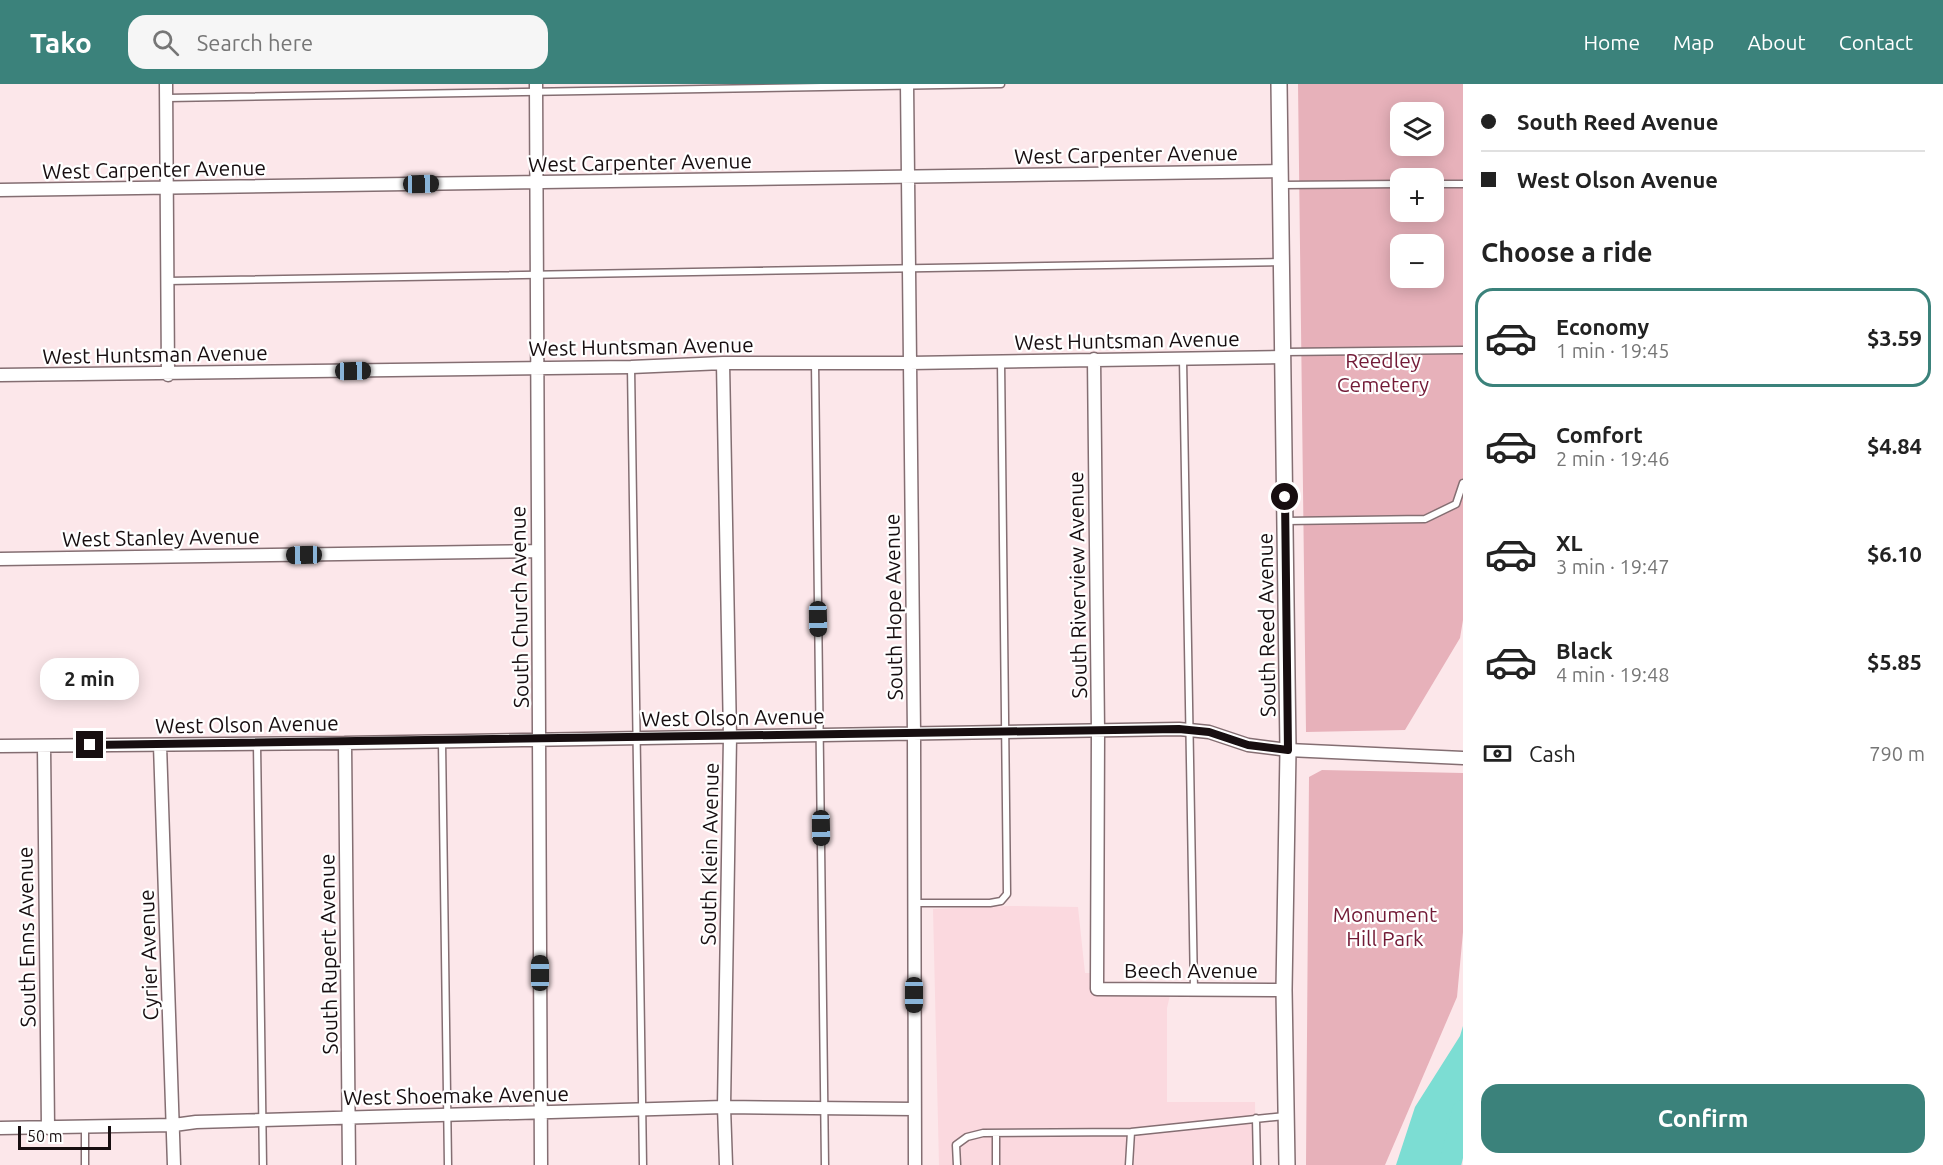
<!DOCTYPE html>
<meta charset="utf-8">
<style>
:root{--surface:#fff;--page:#f6f6f6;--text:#222;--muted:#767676;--line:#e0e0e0;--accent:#3b827b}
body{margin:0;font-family:Ubuntu,sans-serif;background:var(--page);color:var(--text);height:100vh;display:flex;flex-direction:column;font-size:22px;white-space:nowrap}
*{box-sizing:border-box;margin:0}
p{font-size:20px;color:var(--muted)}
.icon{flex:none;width:33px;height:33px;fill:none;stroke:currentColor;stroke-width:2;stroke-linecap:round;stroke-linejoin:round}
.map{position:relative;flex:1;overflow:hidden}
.drawer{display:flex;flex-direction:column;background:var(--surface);width:480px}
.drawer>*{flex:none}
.top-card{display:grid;align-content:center;height:132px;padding:0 18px;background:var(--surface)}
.controls{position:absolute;left:1390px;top:18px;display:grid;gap:12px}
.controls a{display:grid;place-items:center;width:54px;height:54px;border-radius:12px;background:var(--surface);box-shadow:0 3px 15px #0003;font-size:30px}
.scale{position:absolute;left:18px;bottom:15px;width:93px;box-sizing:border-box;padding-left:6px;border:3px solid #170e10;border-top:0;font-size:16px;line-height:21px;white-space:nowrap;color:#170e10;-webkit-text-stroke:4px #fff;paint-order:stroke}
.end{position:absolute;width:27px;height:27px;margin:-14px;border:8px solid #170e10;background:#fff;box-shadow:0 0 0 3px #fff}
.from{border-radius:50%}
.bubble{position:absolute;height:42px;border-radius:18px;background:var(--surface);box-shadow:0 3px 15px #0003;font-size:20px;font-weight:700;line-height:42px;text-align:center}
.car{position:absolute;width:18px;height:36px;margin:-18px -9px;border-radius:8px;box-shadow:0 0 4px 2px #0007;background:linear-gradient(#222 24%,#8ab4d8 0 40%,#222 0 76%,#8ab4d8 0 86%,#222 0)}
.top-card b{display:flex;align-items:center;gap:21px;height:57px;font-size:22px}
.top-card b+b{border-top:2px solid var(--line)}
.top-card i{width:15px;height:15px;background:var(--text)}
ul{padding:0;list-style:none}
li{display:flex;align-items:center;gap:18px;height:99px;margin:0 12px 9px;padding:0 6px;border:3px solid transparent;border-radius:18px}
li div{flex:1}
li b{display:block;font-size:22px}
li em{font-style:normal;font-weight:700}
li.current{border-color:var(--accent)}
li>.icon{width:54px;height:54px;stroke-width:1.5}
h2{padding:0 18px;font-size:27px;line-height:72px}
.pay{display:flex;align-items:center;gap:15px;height:66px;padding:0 18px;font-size:22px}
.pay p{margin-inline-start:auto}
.cta{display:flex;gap:12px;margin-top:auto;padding:12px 18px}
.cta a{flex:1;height:69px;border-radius:18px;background:var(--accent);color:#fff;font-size:24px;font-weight:700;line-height:69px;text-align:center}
header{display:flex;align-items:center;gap:36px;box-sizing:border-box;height:84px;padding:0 30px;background:var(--accent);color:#fff}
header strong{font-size:28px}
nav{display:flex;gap:33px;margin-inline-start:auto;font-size:21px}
.search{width:420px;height:54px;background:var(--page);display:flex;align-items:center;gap:15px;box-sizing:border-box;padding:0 21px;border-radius:18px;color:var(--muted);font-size:22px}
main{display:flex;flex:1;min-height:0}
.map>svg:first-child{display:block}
.built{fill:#fbd9df}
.green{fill:#e7b1ba;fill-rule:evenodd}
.water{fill:#7cddd3}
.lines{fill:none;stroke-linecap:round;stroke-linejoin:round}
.river{stroke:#7cddd3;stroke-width:22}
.service-casing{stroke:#846e72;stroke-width:9}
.minor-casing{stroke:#846e72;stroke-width:15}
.tertiary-casing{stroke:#846e72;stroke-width:18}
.service{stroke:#fff;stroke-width:6}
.minor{stroke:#fff;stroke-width:12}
.tertiary{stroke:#fff;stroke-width:15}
.route{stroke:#170e10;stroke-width:8}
.labels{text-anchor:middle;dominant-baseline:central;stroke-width:4.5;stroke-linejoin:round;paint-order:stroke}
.street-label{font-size:21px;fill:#170e10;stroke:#fff}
.park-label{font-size:21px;fill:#721a36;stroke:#fff}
</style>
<header>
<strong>Tako</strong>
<div class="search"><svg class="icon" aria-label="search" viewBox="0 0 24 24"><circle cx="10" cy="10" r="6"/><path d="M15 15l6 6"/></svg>Search here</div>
<nav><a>Home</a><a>Map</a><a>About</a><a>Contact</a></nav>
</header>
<main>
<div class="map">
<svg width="1463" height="1081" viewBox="0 0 1463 1081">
<rect width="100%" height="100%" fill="#fce7ea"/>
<path class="built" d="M1010 822 1078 823 1085 889H1102L1103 902 1172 903 1167 924V1018H1255L1256 1081H939L933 825Z"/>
<path class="green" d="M1298 0H1463V536L1460 554 1405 646 1306 648ZM1401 28H1434V62H1401ZM1401 94H1434V128H1401ZM1401 160H1434V194H1401Z
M1322 686 1463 689V848L1457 913 1385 1081H1306L1309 693Z"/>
<path class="water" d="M1463 942V1070L1457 1065 1447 1081H1396L1415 1023 1460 952Z"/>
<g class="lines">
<path class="river" d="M1450 1081 1463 1027"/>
<g class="service-casing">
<path id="service" d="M167 14 1001 0
M1434 100H1463
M1282 101 1401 100
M167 197 1281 178
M1284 268 1463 266
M1183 275 1194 906
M815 279 825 1081
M631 283 643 1081
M1286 437 1425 435 1456 420 1463 399
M442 658 448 1081
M257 660 263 1081
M914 819H990L1001 817 1007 810 1001 277
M1256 1034 1257 1081
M85 1043V1081
M996 1049V1081
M957 1081 956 1061 967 1053 983 1049 1131 1048 1285 1032
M1129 1081 1131 1048"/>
</g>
<g class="minor-casing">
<path id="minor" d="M166 0 168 291
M536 0 541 1081
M907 0 914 649 915 1081
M0 106 1281 87
M1094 275 1098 647 1097 905 1284 906
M723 279 730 653 724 1023 726 1081
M0 291 631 283 723 279H910L1283 273
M0 475 538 467
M345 659 349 1081
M160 661 174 1081
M0 662 345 659 1179 645 1209 648 1248 661 1288 666 1463 674
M44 662 48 1044
M0 1044 174 1041 196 1038 724 1023 914 1025"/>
</g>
<g class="tertiary-casing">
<path id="tertiary" d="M1279 0 1288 666 1284 906 1287 1081"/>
</g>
<use href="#service" class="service"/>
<use href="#minor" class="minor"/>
<use href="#tertiary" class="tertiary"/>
</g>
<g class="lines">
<path class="route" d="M90 661 1179 645 1209 648 1248 661 1288 666 1285 413"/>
</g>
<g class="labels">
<g class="street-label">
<text transform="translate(1126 70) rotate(-1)">West Carpenter Avenue</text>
<text transform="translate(640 78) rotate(-1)">West Carpenter Avenue</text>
<text transform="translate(154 85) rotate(-1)">West Carpenter Avenue</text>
<text transform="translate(1127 256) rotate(-1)">West Huntsman Avenue</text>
<text transform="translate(641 262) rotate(-1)">West Huntsman Avenue</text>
<text transform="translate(155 270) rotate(-1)">West Huntsman Avenue</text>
<text transform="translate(161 453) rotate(-1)">West Stanley Avenue</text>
<text transform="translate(1077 501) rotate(-91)">South Riverview Avenue</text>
<text transform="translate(519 523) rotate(-91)">South Church Avenue</text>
<text transform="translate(893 523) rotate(-91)">South Hope Avenue</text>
<text transform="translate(1266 541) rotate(-91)">South Reed Avenue</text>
<text transform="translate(733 633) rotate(-1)">West Olson Avenue</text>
<text transform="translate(247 640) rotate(-1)">West Olson Avenue</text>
<text transform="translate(709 770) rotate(-89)">South Klein Avenue</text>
<text transform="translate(26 853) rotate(-91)">South Enns Avenue</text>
<text transform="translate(328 870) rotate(-91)">South Rupert Avenue</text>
<text transform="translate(148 871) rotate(-92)">Cyrier Avenue</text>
<text x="1191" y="886">Beech Avenue</text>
<text transform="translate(456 1011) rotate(-1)">West Shoemake Avenue</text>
</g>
<g class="park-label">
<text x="1383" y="276">Reedley<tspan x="1383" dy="24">Cemetery</tspan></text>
<text x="1385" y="830">Monument<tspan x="1385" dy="24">Hill Park</tspan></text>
</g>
</g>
</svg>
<div class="controls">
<a><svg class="icon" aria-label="layers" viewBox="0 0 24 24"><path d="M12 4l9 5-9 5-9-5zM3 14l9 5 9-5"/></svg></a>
<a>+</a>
<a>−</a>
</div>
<div class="scale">50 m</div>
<i class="end from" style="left:1285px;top:413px"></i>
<i class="end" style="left:90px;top:661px"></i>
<div class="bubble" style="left:40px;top:574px;width:99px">2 min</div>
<i class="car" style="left:421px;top:100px;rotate:89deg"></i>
<i class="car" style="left:353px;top:287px;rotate:89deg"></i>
<i class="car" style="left:304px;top:471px;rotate:269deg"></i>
<i class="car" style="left:818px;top:535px;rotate:179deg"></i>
<i class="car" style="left:821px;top:744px;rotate:179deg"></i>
<i class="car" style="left:540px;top:889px;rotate:0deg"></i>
<i class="car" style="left:914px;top:911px;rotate:180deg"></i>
</div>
<section class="drawer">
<div class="top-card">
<b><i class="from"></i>South Reed Avenue</b>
<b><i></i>West Olson Avenue</b>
</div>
<h2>Choose a ride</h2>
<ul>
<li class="current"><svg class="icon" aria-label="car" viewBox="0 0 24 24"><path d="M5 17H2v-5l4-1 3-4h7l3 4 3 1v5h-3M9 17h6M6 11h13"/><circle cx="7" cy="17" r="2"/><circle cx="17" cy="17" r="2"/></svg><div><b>Economy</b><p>1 min · 19:45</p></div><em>$3.59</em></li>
<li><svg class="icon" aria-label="car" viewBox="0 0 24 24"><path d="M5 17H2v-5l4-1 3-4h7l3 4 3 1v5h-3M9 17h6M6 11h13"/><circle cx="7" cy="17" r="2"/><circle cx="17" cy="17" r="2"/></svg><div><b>Comfort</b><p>2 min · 19:46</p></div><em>$4.84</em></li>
<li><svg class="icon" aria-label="car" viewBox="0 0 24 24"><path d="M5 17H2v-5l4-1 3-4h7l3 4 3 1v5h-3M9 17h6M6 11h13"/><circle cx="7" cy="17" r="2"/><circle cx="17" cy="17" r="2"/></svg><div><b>XL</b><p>3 min · 19:47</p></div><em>$6.10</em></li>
<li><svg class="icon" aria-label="car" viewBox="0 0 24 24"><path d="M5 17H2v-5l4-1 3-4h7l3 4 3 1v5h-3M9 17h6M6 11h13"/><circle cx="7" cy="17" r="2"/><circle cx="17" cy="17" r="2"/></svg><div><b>Black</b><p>4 min · 19:48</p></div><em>$5.85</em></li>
</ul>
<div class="pay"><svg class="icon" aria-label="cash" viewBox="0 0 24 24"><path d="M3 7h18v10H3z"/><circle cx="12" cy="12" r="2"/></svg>Cash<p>790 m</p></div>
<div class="cta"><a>Confirm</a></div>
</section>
</main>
